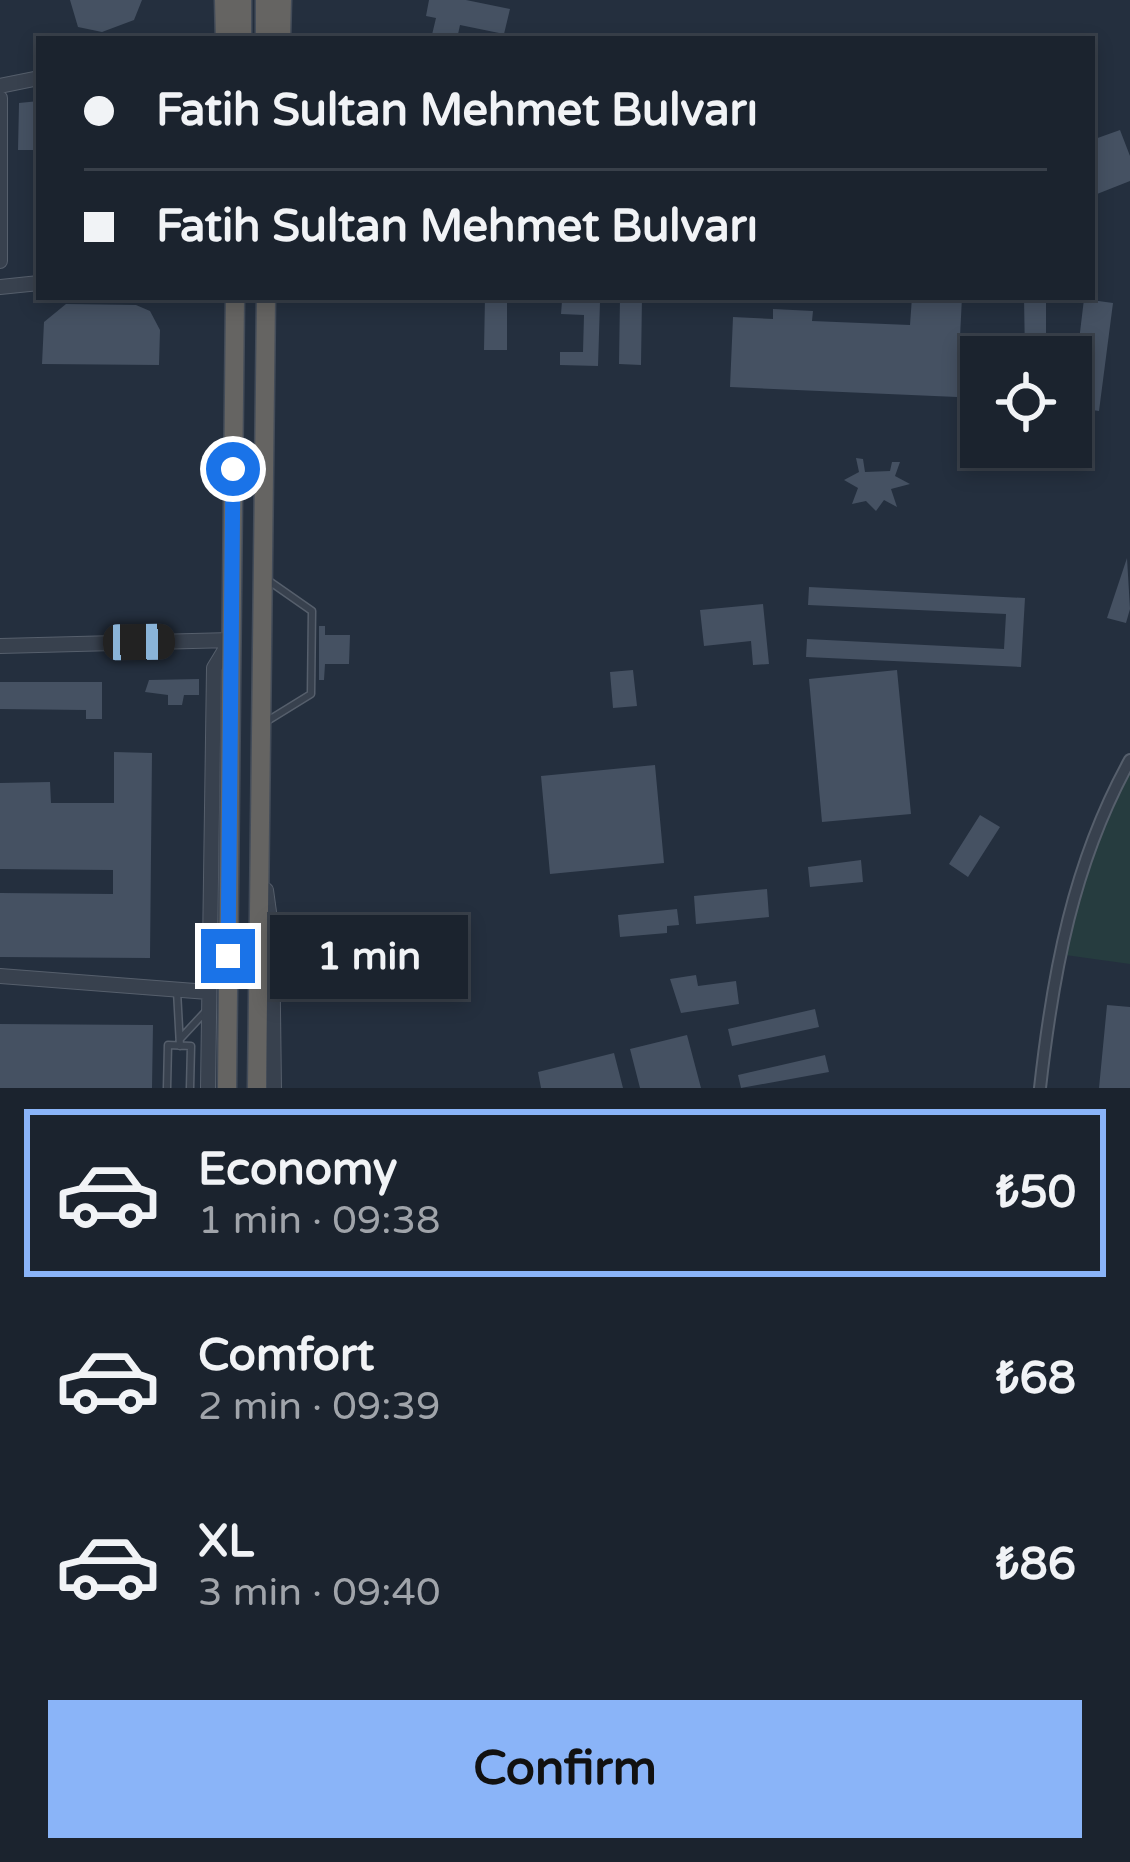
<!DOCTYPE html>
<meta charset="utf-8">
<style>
:root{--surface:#1b232e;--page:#242b36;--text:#f1f3f6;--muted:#a0a4aa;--line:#39404a;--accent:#8ab4f8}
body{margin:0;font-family:"Varela Round",sans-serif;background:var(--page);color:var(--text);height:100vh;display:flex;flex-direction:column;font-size:45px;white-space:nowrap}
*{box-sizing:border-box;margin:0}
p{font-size:39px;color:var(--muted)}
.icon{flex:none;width:66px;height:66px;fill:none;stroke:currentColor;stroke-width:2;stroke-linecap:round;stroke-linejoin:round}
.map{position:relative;height:1088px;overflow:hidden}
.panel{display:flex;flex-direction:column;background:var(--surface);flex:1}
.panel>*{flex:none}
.top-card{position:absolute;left:36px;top:36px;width:1059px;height:264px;border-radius:0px;box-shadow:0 6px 18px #0003,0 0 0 3px var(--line);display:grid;align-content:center;height:264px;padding:0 48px;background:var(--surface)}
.buttons{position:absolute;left:960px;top:336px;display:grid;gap:24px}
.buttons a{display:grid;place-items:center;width:132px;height:132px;border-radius:0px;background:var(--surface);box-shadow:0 6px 18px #0003,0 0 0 3px var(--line);font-size:60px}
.end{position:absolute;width:54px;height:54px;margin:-27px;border:15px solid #1a73e8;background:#fff;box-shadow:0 0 0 6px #fff}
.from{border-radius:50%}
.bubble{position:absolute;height:84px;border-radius:0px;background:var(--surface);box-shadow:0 6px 18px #0003,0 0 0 3px var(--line);font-size:39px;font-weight:800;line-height:84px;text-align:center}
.car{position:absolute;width:36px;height:72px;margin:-36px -18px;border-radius:15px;box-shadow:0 0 9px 3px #0007;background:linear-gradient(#222 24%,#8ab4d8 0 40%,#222 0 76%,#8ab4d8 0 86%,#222 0)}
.top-card b{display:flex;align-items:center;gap:42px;height:114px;font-size:45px}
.top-card b+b{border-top:3px solid var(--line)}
.top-card i{width:30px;height:30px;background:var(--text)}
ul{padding:21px 0 0;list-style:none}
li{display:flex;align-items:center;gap:36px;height:168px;margin:0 24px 18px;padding:0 24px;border:6px solid transparent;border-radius:0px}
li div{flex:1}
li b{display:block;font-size:45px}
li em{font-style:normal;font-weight:800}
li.current{border-color:var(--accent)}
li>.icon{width:108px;height:108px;stroke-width:1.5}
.primary-button{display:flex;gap:24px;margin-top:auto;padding:24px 48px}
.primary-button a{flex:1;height:138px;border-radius:0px;background:var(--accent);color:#111;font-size:48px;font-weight:800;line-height:138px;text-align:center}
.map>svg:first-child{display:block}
.green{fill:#263c3f}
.building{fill:#455162}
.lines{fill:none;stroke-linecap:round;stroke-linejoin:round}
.service-casing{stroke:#565f6c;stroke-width:9}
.minor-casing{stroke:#565f6c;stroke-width:14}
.tertiary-casing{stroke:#565f6c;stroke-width:16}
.trunk-casing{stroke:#434c59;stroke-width:21}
.service{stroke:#38414e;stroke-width:6}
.minor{stroke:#38414e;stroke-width:10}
.tertiary{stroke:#38414e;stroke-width:14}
.trunk{stroke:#656462;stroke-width:18}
.route{stroke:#1a73e8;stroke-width:15}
</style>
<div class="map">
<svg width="1130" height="1088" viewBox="0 0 1130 1088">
<rect width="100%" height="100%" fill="#242f3e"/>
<path class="green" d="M1130 760V964L1058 954 1078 884Z"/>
<path class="building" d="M70 0H142L134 20 102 32 78 27Z
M429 0H466L510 9 504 34 460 25 457 39H431L436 18 426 16Z
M39 101V150H18L19 103Z
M1120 130 1130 156V181L1092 196V140Z
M485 297H507V350H484Z
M620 297H642L641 365 619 364Z
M912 297H962L957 397 730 387 733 317 773 319V309L813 311 812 321 910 325Z
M1024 297H1046V357H1025Z
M1084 299 1113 303 1099 411 1071 407Z
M562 301 600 302 598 366 560 365V352H583L584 315 561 314Z
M66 304 136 305 150 311 160 330 159 365 42 364 44 322Z
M856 458 863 459 865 472 890 471 892 462H900L895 476 910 484 891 489 897 507 884 500 876 511 866 501 852 504 858 488 844 480 859 472Z
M1127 558 1130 609 1126 623 1107 618Z
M809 587 1025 598 1021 667 806 657 807 639 1004 649 1006 614 808 605Z
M763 604 769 664 753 665 751 641 704 646 700 610Z
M319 626H325V635H350L349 664H325L324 680H319Z
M633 670 637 706 613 708 610 672Z
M897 670 911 814 822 822 809 679Z
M199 679V695H184L182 705H168V695L145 692 149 680Z
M0 682H102V719H86V710L0 709Z
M114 752 152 753 150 958 0 957V893L113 894V870L0 869V783L50 782 51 803H114Z
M655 765 664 863 550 874 541 776Z
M980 815 1000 827 968 877 949 864Z
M861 860 863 882 810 887 808 867Z
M767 889 769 917 696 924 694 896Z
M677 909 679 925 667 926V933L620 937 618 915Z
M696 975 698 986 736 981 739 1004 681 1013 670 979Z
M1107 1005 1130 1007V1088H1099Z
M815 1009 819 1027 732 1046 728 1029Z
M0 1024 153 1025 152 1088H0Z
M687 1035 701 1088H640L630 1049Z
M614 1053 623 1088H541L538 1072Z
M825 1055 829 1072 741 1088 738 1075Z"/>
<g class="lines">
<g class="service-casing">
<path id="service" d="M264 723 311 694 312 611 269 581
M177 991 180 1046
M180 1039 206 1011
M167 1088 168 1045 191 1046 190 1088"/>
</g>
<g class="minor-casing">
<path id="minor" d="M1040 1088C1053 972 1073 863 1130 760"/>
</g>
<g class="tertiary-casing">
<path id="tertiary" d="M0 86 39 78
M0 98V261
M0 287 39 283
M0 646 231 640
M266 890 272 934 274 1088
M0 976 208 992
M208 1088 214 668 231 640"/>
</g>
<g class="trunk-casing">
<path id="trunk" d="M224 0 225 39
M242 39V0
M265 39V0
M281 39 282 0
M227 1088 235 297
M257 1088 266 297"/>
</g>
<use href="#service" class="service"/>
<use href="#minor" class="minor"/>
<use href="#tertiary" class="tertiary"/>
<use href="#trunk" class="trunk"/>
</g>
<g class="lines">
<path class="route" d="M228 956 233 469"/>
</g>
</svg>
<div class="buttons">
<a><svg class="icon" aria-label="locate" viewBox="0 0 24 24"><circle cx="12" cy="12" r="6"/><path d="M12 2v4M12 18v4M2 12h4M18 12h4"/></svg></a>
</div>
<i class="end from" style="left:233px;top:469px"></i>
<i class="end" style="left:228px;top:956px"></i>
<div class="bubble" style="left:270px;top:915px;width:198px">1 min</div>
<i class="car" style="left:139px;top:642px;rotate:89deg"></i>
<div class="top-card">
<b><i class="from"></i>Fatih Sultan Mehmet Bulvarı</b>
<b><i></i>Fatih Sultan Mehmet Bulvarı</b>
</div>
</div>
<section class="panel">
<ul>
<li class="current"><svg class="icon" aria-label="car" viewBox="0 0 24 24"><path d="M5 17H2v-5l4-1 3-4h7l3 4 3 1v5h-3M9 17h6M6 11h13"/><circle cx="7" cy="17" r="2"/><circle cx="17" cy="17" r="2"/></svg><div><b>Economy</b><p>1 min · 09:38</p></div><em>₺50</em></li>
<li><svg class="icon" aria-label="car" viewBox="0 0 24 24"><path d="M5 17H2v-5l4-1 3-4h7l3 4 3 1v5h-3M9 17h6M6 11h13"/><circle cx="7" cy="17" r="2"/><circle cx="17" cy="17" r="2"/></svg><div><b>Comfort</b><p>2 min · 09:39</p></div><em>₺68</em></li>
<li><svg class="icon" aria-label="car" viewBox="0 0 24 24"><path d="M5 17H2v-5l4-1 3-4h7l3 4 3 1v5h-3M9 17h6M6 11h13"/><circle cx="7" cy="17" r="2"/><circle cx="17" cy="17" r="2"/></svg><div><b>XL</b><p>3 min · 09:40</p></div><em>₺86</em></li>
</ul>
<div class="primary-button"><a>Confirm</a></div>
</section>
